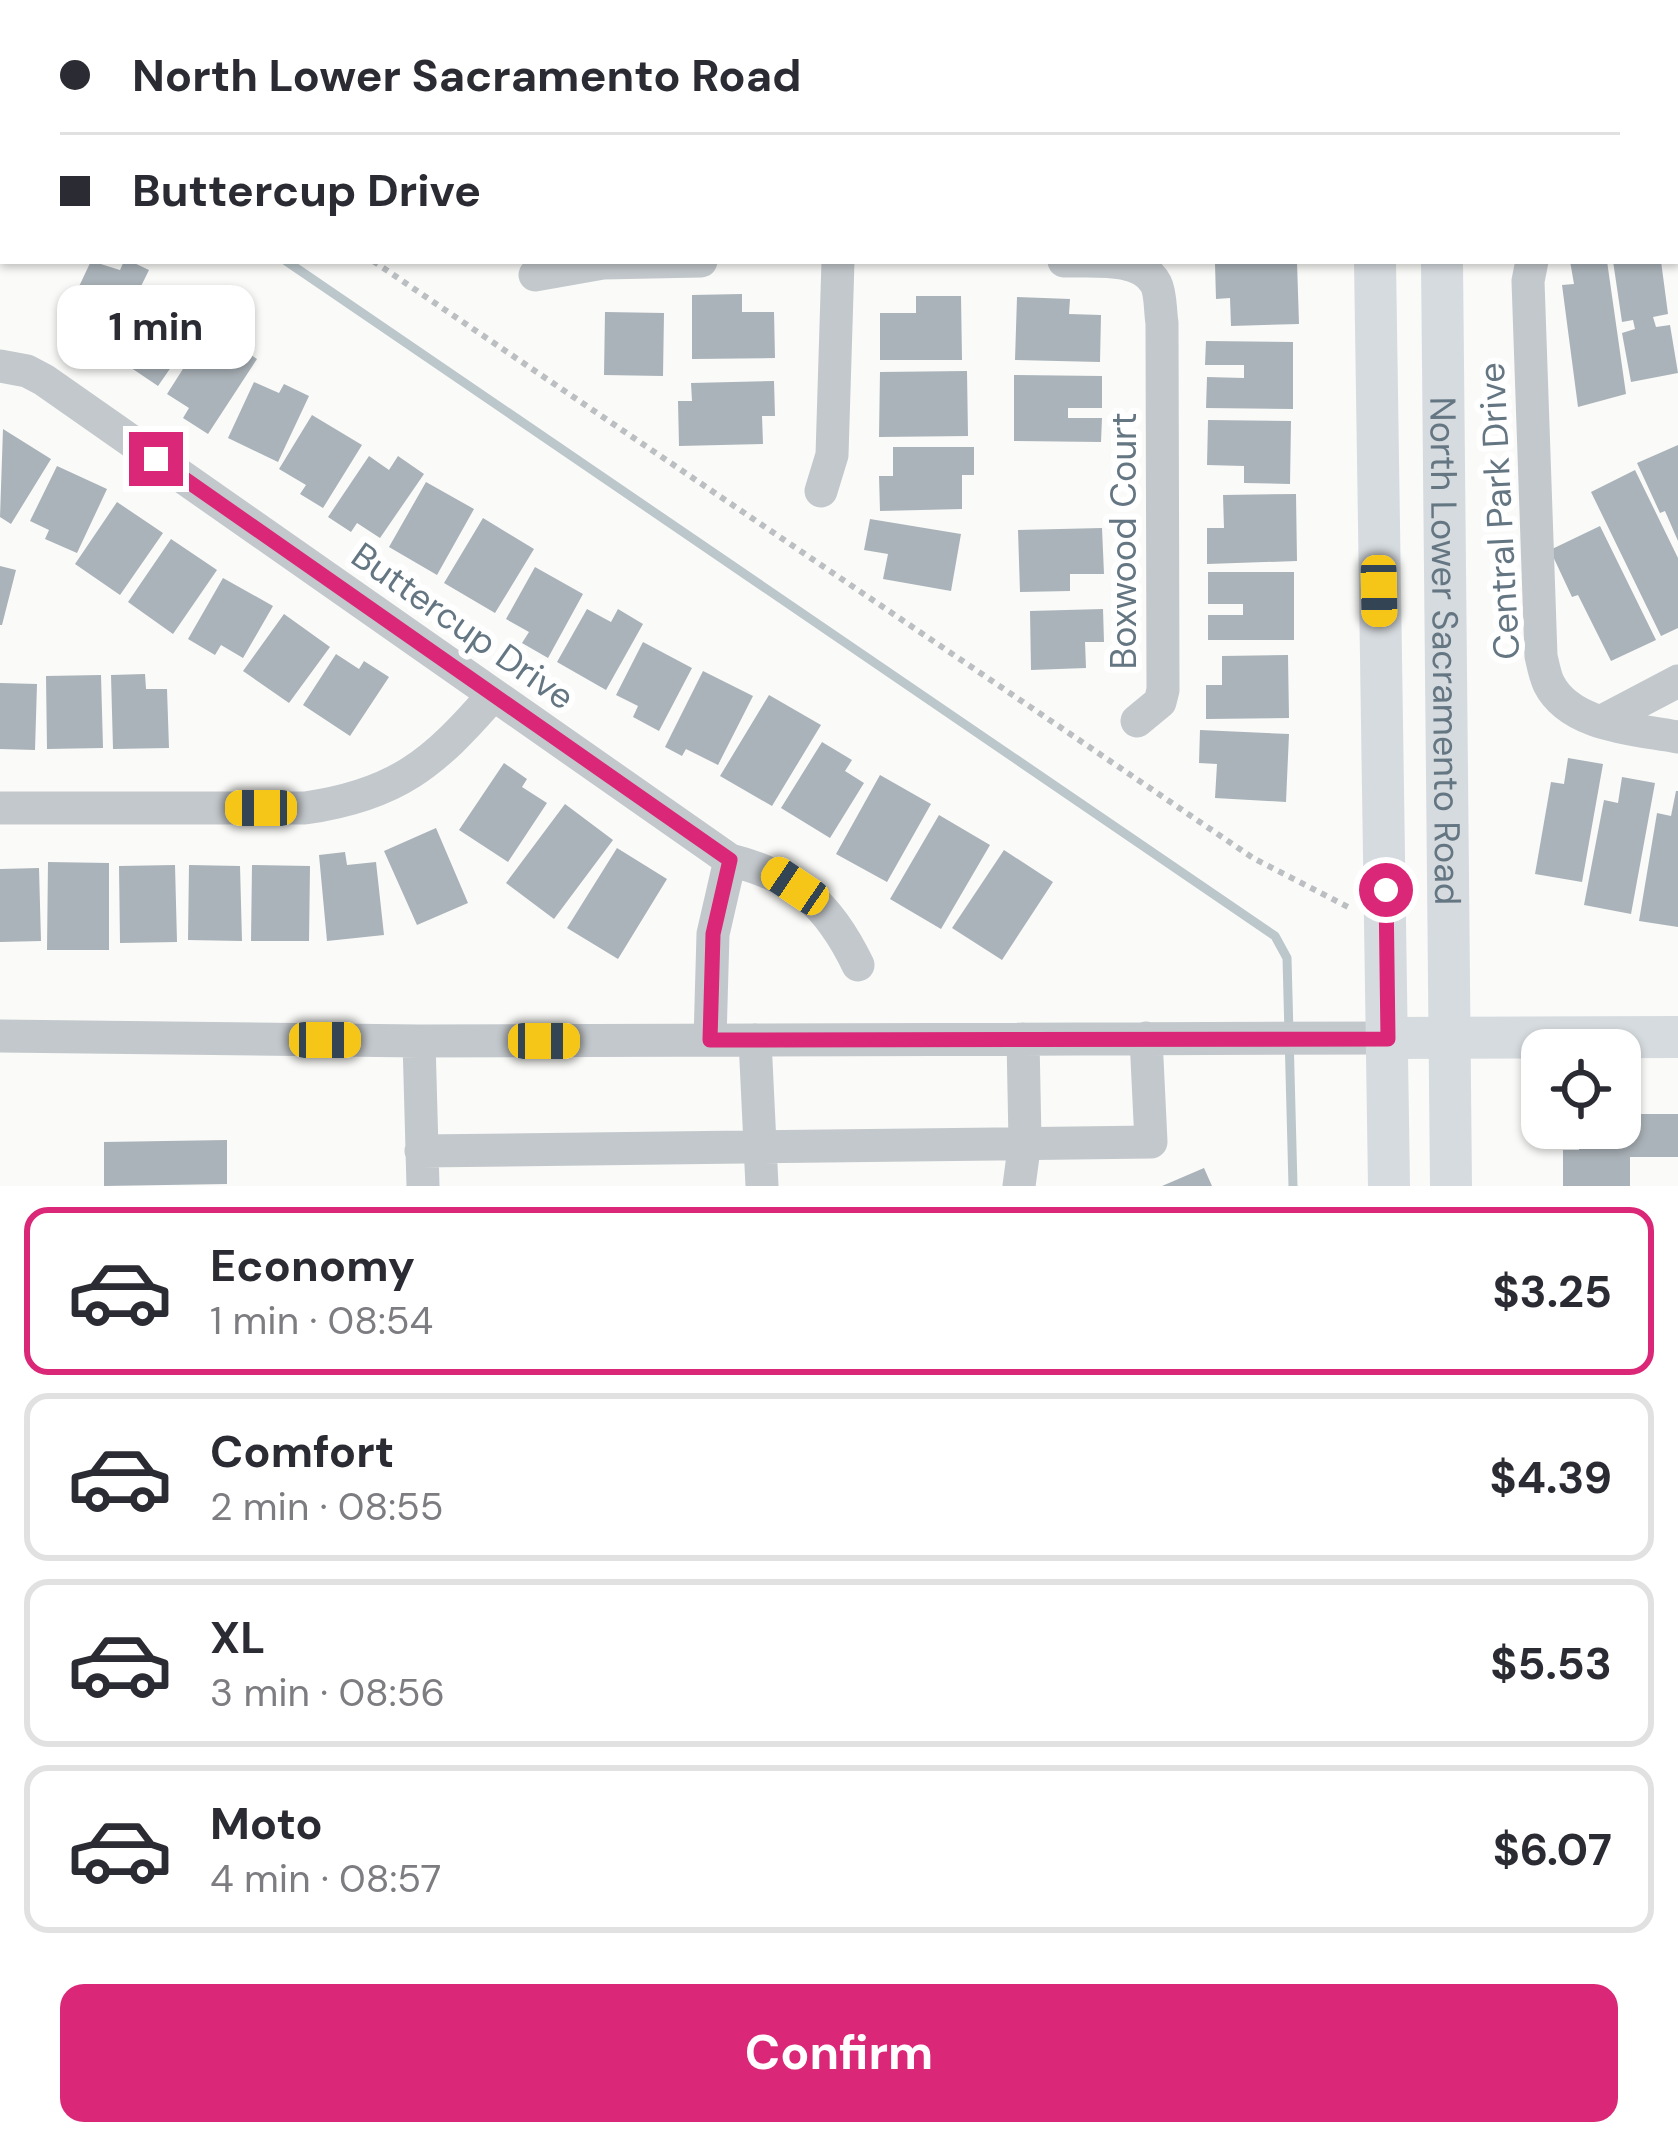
<!DOCTYPE html>
<meta charset="utf-8">
<style>
:root{--surface:#fff;--page:#f7f7f7;--text:#2b2b33;--muted:#7c7c81;--line:#e1e1e2;--accent:#db2777}
body{margin:0;font-family:"DM Sans",sans-serif;background:var(--page);color:var(--text);height:100vh;display:flex;flex-direction:column;font-size:45px;white-space:nowrap}
*{box-sizing:border-box;margin:0}
p{font-size:39px;color:var(--muted)}
.icon{flex:none;width:66px;height:66px;fill:none;stroke:currentColor;stroke-width:2;stroke-linecap:round;stroke-linejoin:round}
.map{position:relative;height:1186px;overflow:hidden}
.drawer{display:flex;flex-direction:column;background:var(--surface);flex:1}
.drawer>*{flex:none}
.hud{position:absolute;left:0px;top:0px;width:1680px;height:264px;box-shadow:0 3px 9px #0004;display:grid;align-content:center;height:264px;padding:0 60px;background:var(--surface)}
.controls{position:absolute;left:1521px;top:1029px;display:grid;gap:24px}
.controls a{display:grid;place-items:center;width:120px;height:120px;border-radius:24px;background:var(--surface);box-shadow:0 3px 9px #0004;font-size:60px}
.end{position:absolute;width:54px;height:54px;margin:-27px;border:15px solid #db2777;background:#fff;box-shadow:0 0 0 6px #fff}
.from{border-radius:50%}
.bubble{position:absolute;height:84px;border-radius:24px;background:var(--surface);box-shadow:0 3px 9px #0004;font-size:39px;font-weight:700;line-height:84px;text-align:center}
.car{position:absolute;width:36px;height:72px;margin:-36px -18px;border-radius:15px;box-shadow:0 0 9px 3px #0007;background:linear-gradient(#f5c518 24%,#345 0 40%,#f5c518 0 76%,#345 0 86%,#f5c518 0)}
.hud b{display:flex;align-items:center;gap:42px;height:114px;font-size:45px}
.hud b+b{border-top:3px solid var(--line)}
.hud i{width:30px;height:30px;background:var(--text)}
ul{padding:21px 0 0;list-style:none}
li{display:flex;align-items:center;gap:36px;height:168px;margin:0 24px 18px;padding:0 36px;border:6px solid var(--line);border-radius:24px}
li div{flex:1}
li b{display:block;font-size:45px}
li em{font-style:normal;font-weight:700}
li.current{border-color:var(--accent)}
li>.icon{width:108px;height:108px;stroke-width:1.5}
.cta{display:flex;gap:24px;margin-top:auto;padding:24px 60px}
.cta a{flex:1;height:138px;border-radius:24px;background:var(--accent);color:#fff;font-size:48px;font-weight:700;line-height:138px;text-align:center}
.map>svg:first-child{display:block}
.lines{fill:none;stroke-linecap:round;stroke-linejoin:round}
.stream{stroke:#bbc7cb;stroke-width:9}
.building{fill:#aab3b9}
.path{stroke:#bbbfc2;stroke-width:6;stroke-dasharray:6 6;stroke-linecap:butt}
.minor{stroke:#c3c8cc;stroke-width:33}
.major{stroke:#d6dbdf;stroke-width:42}
.route{stroke:#db2777;stroke-width:15}
.labels{text-anchor:middle;dominant-baseline:central;stroke-width:12;stroke-linejoin:round;paint-order:stroke}
.street-label{font-size:36px;fill:#657683;stroke:#fff}
</style>
<div class="map">
<svg width="1678" height="1186" viewBox="0 0 1678 1186">
<rect width="100%" height="100%" fill="#fafaf8"/>
<g class="lines">
<path class="stream" d="M0 66 3 68
M286 261 1275 936 1287 958 1293 1186"/>
</g>
<path class="building" d="M91 261 120 270 124 261H130L149 270 116 337 66 314Z
M1570 261H1607L1626 394 1578 407 1562 285 1574 284Z
M1613 261H1661L1668 314 1653 317 1656 327 1670 325 1678 373 1631 382 1622 333 1635 329 1633 320 1622 322Z
M1297 262 1299 324 1231 326 1230 298 1216 299 1215 264Z
M155 293 201 324 158 386 112 355Z
M742 294V312H774L775 358 692 359V295Z
M916 296H961L962 360H880V313H916Z
M1017 297 1070 299 1069 314 1101 315 1100 362 1015 360Z
M605 312 664 313 663 376 604 375Z
M209 328 257 359 208 434 183 418 189 408 167 394Z
M1206 341 1293 342V409L1206 408 1207 377 1244 378V365H1205Z
M967 371 968 436 879 437 880 372Z
M1014 375 1102 376V408H1068V418H1102L1101 442 1014 441Z
M774 381 775 416H762L763 444 679 446 678 401H692L691 383Z
M254 382 279 393 284 384 309 396 278 462 228 438Z
M312 415 362 445 323 508 300 494 306 485 279 469Z
M1208 420 1291 421 1290 484 1244 483V466L1207 465Z
M3 429 51 459 11 524 0 517Z
M1678 445V541L1665 511 1660 513 1637 463Z
M893 447H974V475H962V509L880 511 879 476H893Z
M369 456 389 470 398 456 424 474 380 538 357 523 351 532 328 517Z
M57 466 107 489 77 553 45 539 49 530 30 521Z
M1635 470 1678 558V628L1661 636 1591 492Z
M426 482 474 509 437 575 389 547Z
M1296 494 1297 561 1207 564V528H1224L1223 495Z
M117 502 163 533 120 595 75 564Z
M483 518 534 549 495 613 444 583Z
M870 519 961 534 951 591 883 579 888 554 864 550Z
M1600 526 1656 640 1611 661 1578 595 1572 597 1550 550Z
M1102 528 1104 574H1070V591L1020 592 1018 530Z
M171 539 217 570 173 634 128 602Z
M0 566 16 570 2 625H0Z
M535 567 583 594 548 658 522 643 529 632 506 619Z
M1208 572H1294V640H1208V615H1243V604H1208Z
M223 578 273 606 243 658 221 645 215 655 188 639Z
M587 609 611 622 618 609 643 624 606 690 557 662Z
M1103 609 1104 642H1085L1086 668 1031 670 1030 611Z
M284 614 330 647 289 703 243 671Z
M643 642 692 668 659 731 633 717 638 706 616 695Z
M336 654 359 669 364 661 389 677 350 736 303 705Z
M1288 655 1289 718 1206 719V685H1222V656Z
M703 671 753 696 718 765 686 749 682 756 665 747Z
M145 674 146 689H167L169 748 113 749 111 675Z
M101 675 103 748 47 749 46 676Z
M0 683 37 684 35 750 0 749Z
M769 695 821 725 772 806 720 776Z
M1200 730 1289 734 1286 802 1215 798 1217 764 1199 763Z
M822 742 852 760 845 771 864 783 830 838 781 808Z
M1568 758 1603 764 1582 882 1535 874 1551 782 1564 784Z
M504 763 527 779 522 787 547 803 508 862 459 830Z
M880 775 931 804 887 882 836 854Z
M1622 777 1655 783 1631 914 1584 905 1604 800 1618 803Z
M1676 791H1678V927L1639 921 1657 813 1671 816Z
M565 804 613 840 554 919 506 883Z
M939 815 990 845 941 929 890 899Z
M436 828 468 903 417 925 384 851Z
M617 848 667 879 618 959 567 928Z
M1004 850 1053 882 1002 960 952 928Z
M345 852 347 865 376 862 384 935 327 941 319 855Z
M48 862 109 863V950H47Z
M175 865 177 942 120 943 119 866Z
M189 865 240 866 242 941 188 940Z
M252 865 310 866 309 941H251Z
M39 868 41 941 0 942V869Z
M1620 1114H1678V1157H1630V1186H1563V1150H1579V1128H1620Z
M227 1140V1184L104 1186V1142Z
M1204 1168 1212 1186H1162Z"/>
<g class="lines">
<path class="path" d="M0 7 3 9
M373 261 1253 858 1350 908"/>
<path class="minor" d="M982 0V3
M1535 0 1537 3
M1677 163 1678 162
M1064 261C1090 262 1141 255 1156 284 1161 294 1160 311 1162 323L1163 690 1160 702 1137 721
M1532 261 1528 281 1541 656C1543 665 1545 676 1549 684 1571 727 1637 729 1678 737
M535 275 603 263 701 261
M0 366 27 371 44 380 730 860C797 877 828 903 858 965
M821 491 832 455 838 261
M1602 721 1678 681
M0 808H305C397 795 434 763 493 695
M0 1036 419 1041 1388 1038
M710 1040 713 934 730 860
M755 1040 762 1186
M419 1041 423 1186
M421 1151 1151 1142 1146 1038
M1019 1186 1025 1141 1023 1039"/>
<g class="major">
<path d="M1370 0V3"/>
<path d="M1429 0 1430 3"/>
<path d="M1375 261 1389 1186"/>
<path id="s1" d="M1442 261 1451 1186"/>
<path d="M1388 1038 1678 1037"/>
</g>
</g>
<g class="lines">
<path class="route" d="M156 459 730 860 713 934 710 1040 1388 1039 1386 890"/>
</g>
<g class="labels">
<g class="street-label">
<text transform="translate(1499 511) rotate(-93)">Central Park Drive</text>
<text transform="translate(1123 541) rotate(-90)">Boxwood Court</text>
<text transform="translate(463 626) rotate(35)">Buttercup Drive</text>
<text stroke="none"><textPath href="#s1" startOffset="390">North Lower Sacramento Road</textPath></text>
</g>
</g>
</svg>
<div class="controls">
<a><svg class="icon" aria-label="locate" viewBox="0 0 24 24"><circle cx="12" cy="12" r="6"/><path d="M12 2v4M12 18v4M2 12h4M18 12h4"/></svg></a>
</div>
<i class="end from" style="left:1386px;top:890px"></i>
<i class="end" style="left:156px;top:459px"></i>
<div class="bubble" style="left:57px;top:285px;width:198px">1 min</div>
<i class="car" style="left:1379px;top:591px;rotate:179deg"></i>
<i class="car" style="left:261px;top:808px;rotate:270deg"></i>
<i class="car" style="left:795px;top:886px;rotate:304deg"></i>
<i class="car" style="left:325px;top:1040px;rotate:90deg"></i>
<i class="car" style="left:544px;top:1041px;rotate:90deg"></i>
<div class="hud">
<b><i class="from"></i>North Lower Sacramento Road</b>
<b><i></i>Buttercup Drive</b>
</div>
</div>
<section class="drawer">
<ul>
<li class="current"><svg class="icon" aria-label="car" viewBox="0 0 24 24"><path d="M5 17H2v-5l4-1 3-4h7l3 4 3 1v5h-3M9 17h6M6 11h13"/><circle cx="7" cy="17" r="2"/><circle cx="17" cy="17" r="2"/></svg><div><b>Economy</b><p>1 min · 08:54</p></div><em>$3.25</em></li>
<li><svg class="icon" aria-label="car" viewBox="0 0 24 24"><path d="M5 17H2v-5l4-1 3-4h7l3 4 3 1v5h-3M9 17h6M6 11h13"/><circle cx="7" cy="17" r="2"/><circle cx="17" cy="17" r="2"/></svg><div><b>Comfort</b><p>2 min · 08:55</p></div><em>$4.39</em></li>
<li><svg class="icon" aria-label="car" viewBox="0 0 24 24"><path d="M5 17H2v-5l4-1 3-4h7l3 4 3 1v5h-3M9 17h6M6 11h13"/><circle cx="7" cy="17" r="2"/><circle cx="17" cy="17" r="2"/></svg><div><b>XL</b><p>3 min · 08:56</p></div><em>$5.53</em></li>
<li><svg class="icon" aria-label="car" viewBox="0 0 24 24"><path d="M5 17H2v-5l4-1 3-4h7l3 4 3 1v5h-3M9 17h6M6 11h13"/><circle cx="7" cy="17" r="2"/><circle cx="17" cy="17" r="2"/></svg><div><b>Moto</b><p>4 min · 08:57</p></div><em>$6.07</em></li>
</ul>
<div class="cta"><a>Confirm</a></div>
</section>
